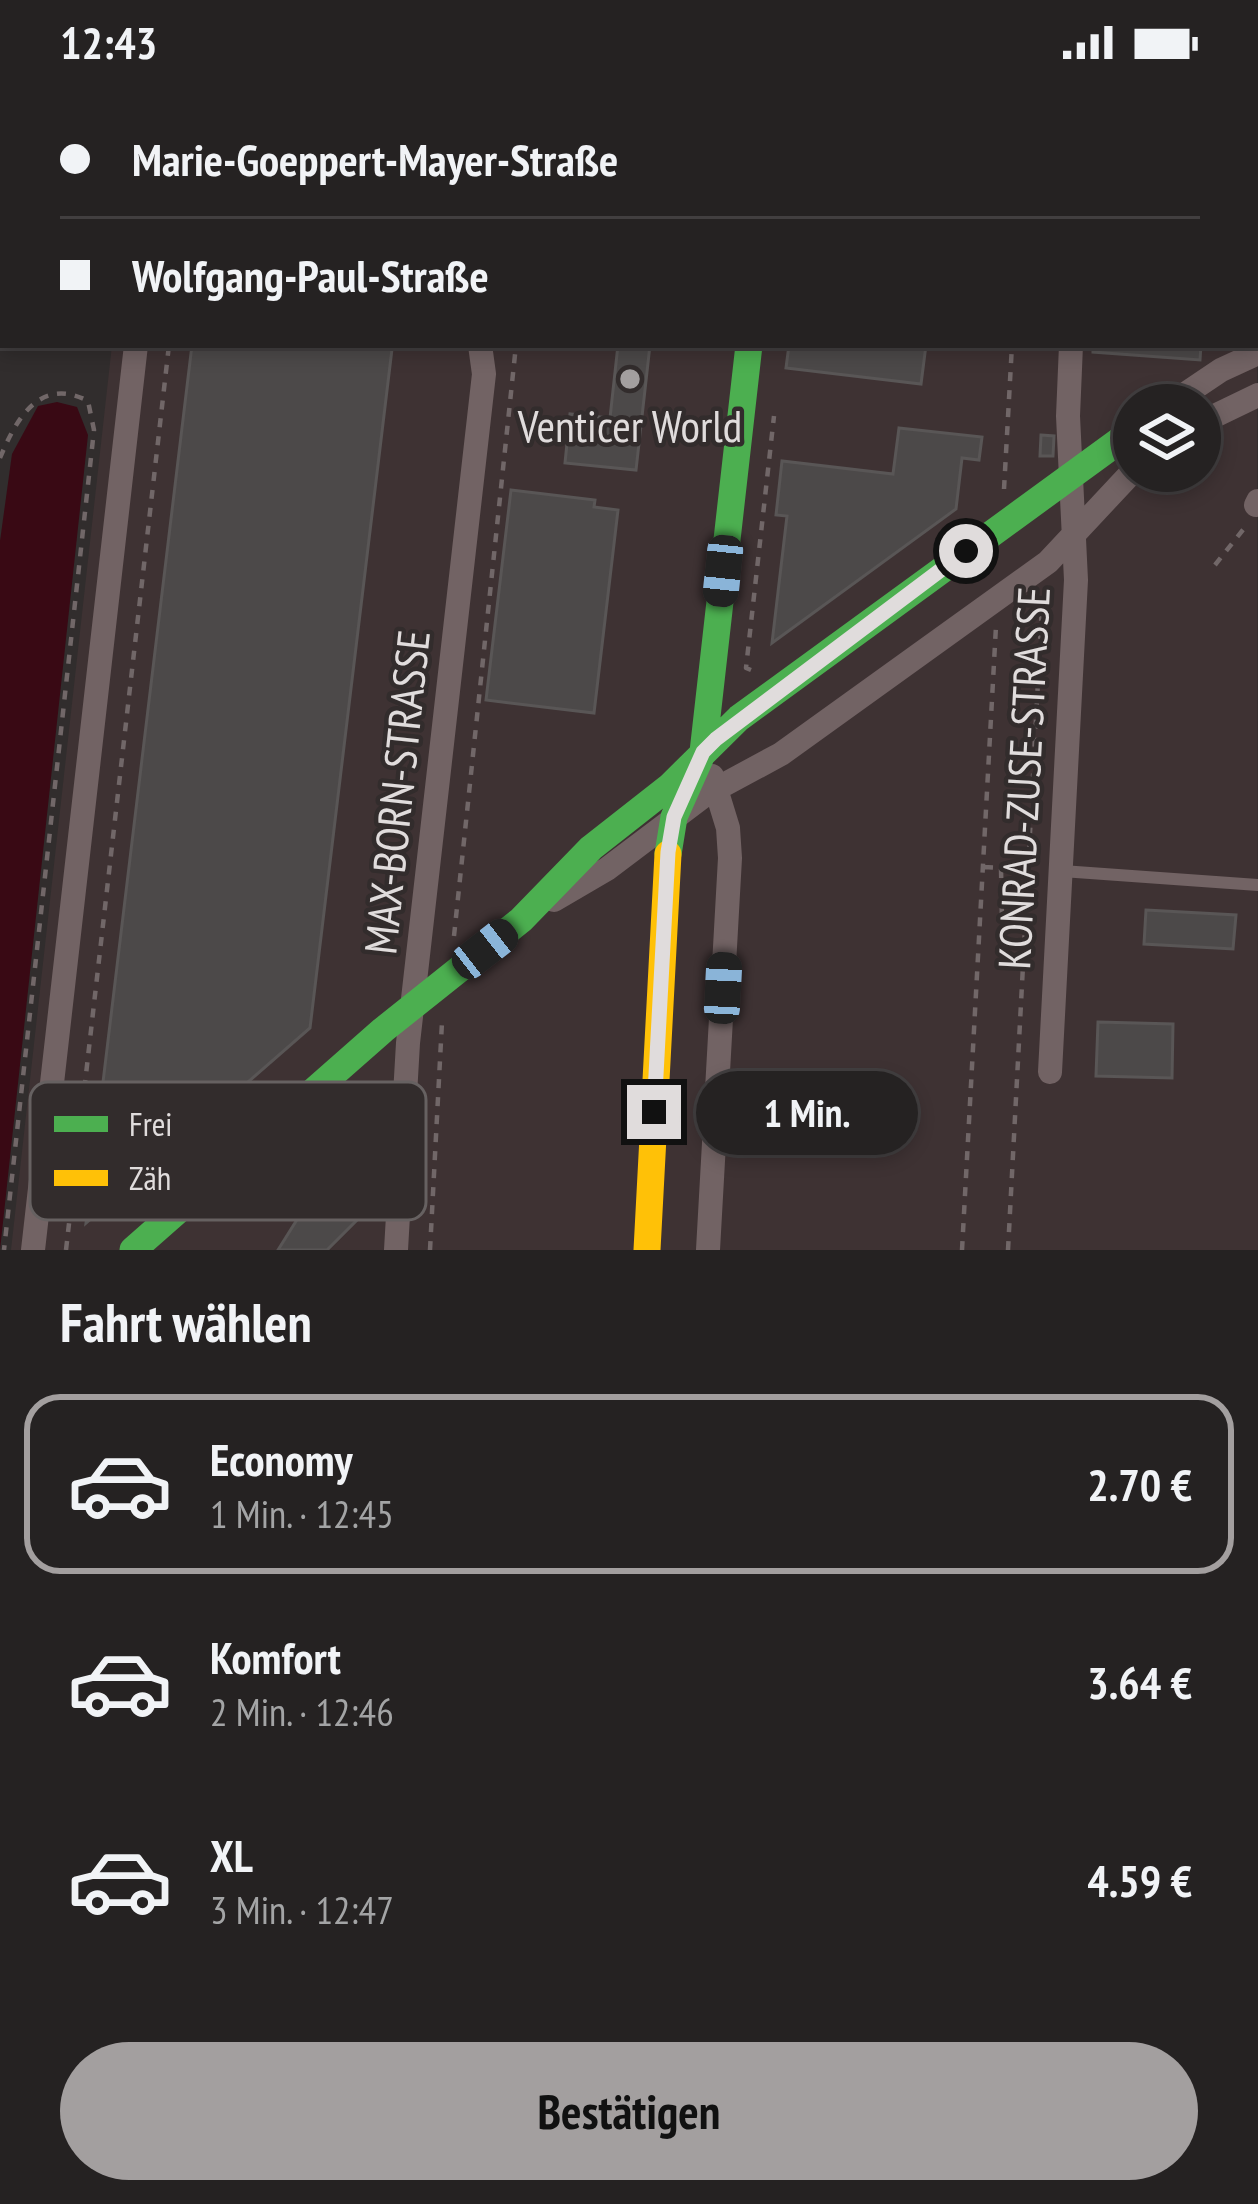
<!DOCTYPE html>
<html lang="de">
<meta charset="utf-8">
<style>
:root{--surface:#252222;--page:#312f2f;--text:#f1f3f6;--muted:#a3a4a5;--line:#423f40;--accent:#a39f9f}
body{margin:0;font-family:"PT Sans Narrow",sans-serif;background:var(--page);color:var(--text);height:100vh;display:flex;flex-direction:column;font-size:45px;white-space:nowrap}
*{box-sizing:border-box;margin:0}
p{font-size:39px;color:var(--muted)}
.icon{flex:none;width:66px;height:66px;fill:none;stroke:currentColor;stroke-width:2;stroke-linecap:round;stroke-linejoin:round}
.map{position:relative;height:1166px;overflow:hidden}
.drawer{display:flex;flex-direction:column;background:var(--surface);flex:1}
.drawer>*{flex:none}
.guide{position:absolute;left:0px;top:0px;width:1260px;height:264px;box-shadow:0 6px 18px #0003,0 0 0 3px var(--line);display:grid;align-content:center;height:264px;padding:0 60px;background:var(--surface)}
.buttons{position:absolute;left:1113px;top:300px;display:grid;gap:24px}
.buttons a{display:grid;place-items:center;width:108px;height:108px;border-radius:50%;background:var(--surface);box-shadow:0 6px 18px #0003,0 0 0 3px var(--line);font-size:60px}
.end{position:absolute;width:54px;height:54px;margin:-27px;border:15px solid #e0dcdc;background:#111;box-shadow:0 0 0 6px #111}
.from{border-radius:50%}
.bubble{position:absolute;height:84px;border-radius:42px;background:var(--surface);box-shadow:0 6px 18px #0003,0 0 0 3px var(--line);font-size:39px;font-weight:700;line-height:84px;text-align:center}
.car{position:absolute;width:36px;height:72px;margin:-36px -18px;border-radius:15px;box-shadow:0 0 9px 3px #0007;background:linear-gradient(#222 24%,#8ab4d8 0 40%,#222 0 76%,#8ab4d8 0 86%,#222 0)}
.guide b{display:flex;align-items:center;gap:42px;height:114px;font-size:45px}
.guide b+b{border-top:3px solid var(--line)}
.guide i{width:30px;height:30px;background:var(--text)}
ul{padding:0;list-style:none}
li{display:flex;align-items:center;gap:36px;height:180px;margin:0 24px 18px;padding:0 36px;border:6px solid transparent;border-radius:36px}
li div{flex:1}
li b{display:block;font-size:45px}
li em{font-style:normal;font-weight:700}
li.active{border-color:var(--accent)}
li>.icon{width:108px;height:108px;stroke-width:1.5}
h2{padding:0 60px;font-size:54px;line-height:144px}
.action{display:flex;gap:24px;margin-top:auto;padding:24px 60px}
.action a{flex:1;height:138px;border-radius:72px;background:var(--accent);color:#111;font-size:48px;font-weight:700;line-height:138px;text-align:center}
.status{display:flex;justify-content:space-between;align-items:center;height:84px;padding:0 60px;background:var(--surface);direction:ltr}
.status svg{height:33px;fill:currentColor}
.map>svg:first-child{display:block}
.built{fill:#3e3233;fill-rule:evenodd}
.forest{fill:#773740}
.water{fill:#390914}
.building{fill:#4c4949;stroke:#595656;stroke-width:3}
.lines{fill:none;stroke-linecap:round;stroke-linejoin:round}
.path{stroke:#716768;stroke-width:4.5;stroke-dasharray:9 9;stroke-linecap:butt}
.lane{stroke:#726364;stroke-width:12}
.street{stroke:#726364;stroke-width:24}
.fast{stroke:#4caf50;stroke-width:27}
.slow{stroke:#ffc107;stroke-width:27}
.route{stroke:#e0dcdc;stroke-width:15}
.poi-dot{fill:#a39f9f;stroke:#322c2c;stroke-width:4.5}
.labels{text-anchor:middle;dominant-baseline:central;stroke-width:9;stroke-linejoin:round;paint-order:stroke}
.poi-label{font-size:45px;fill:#e0dcdc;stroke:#322c2c}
.street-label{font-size:45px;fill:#e0dcdc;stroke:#322c2c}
.key{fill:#322c2c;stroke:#666161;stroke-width:3}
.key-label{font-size:33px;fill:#e0dcdc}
</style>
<div class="status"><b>12:43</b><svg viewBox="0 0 49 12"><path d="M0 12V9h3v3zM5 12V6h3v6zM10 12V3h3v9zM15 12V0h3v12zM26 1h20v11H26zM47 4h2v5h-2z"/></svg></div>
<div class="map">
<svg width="1258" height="1166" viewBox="0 0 1258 1166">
<rect width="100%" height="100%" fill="#312d2d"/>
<path class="built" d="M718 0H1246V3H711Z
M1257 76 1258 1166H11L112 261H1257ZM1134 321H1200V387H1134Z"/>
<path class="forest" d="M0 0H376V3H3L0 221Z"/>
<path class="water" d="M57 318 77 323 88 351 0 1166V457L12 370 38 322Z"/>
<path class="building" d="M192 261 392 265 310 944 86 1139Z
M618 261H650L636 386 565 379 570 330 610 334Z
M789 261H926L921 300 786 284Z
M1093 261H1201L1200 276 1093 268Z
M899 344 982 353 979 376 962 374 956 425 772 559 787 432 776 431 782 377 893 390Z
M1041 351 1054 352 1053 372H1040Z
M511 406 595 416 594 423 618 426 594 629 486 616Z
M1146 826 1236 831 1233 865 1144 860Z
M1098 938 1173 940 1172 994 1096 992Z
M374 1015 366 1127 327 1166H278L303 1126 306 1076Z"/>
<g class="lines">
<path class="path" d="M269 0V3
M557 3 565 0
M1027 3V0
M0 194 3 193
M1257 241 1258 240
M0 374C16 335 40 292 88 317L94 346 4 1166
M1004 405 1012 261
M1215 481 1246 442
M751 586 746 584 774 332
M984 783 1001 784 1002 838 1026 840
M454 852 516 261
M66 1166 169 261
M430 1166 442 938
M962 1166 996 542
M1008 1166 1042 521"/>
<path class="lane" d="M1092 3V0
M1062 787 1258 801"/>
<path class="street" d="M825 0 851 3
M797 3 804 0
M1169 321 1221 286 1258 269
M1200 339 1258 311
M1256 421 1258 417
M554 816 607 785 705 711 781 670 1048 478 1134 386
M1050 988 1076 496 1068 332 1071 261
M33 1166 136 261
M396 1166 408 959 484 290 480 261
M708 1166 730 774 728 744 712 692"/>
<path class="fast" d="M668 770 674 733 703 668 749 261
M133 1166 383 946 521 836 591 764 670 702 739 634 1134 346"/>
<path class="slow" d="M647 1166 668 770"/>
</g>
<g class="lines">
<path class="route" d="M654 1028 668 768 674 733 703 668 716 655 966 467"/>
</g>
<circle class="poi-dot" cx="630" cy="295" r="12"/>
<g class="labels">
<g class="poi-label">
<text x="630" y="341">Venticer World</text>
</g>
<g class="street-label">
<text transform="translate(1023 694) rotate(-87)">KONRAD-ZUSE-STRASSE</text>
<text transform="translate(396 708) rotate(-84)">MAX-BORN-STRASSE</text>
</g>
</g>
<rect x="30" y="998" width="396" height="138" rx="18" class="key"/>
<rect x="54" y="1032" width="54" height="16" fill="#4caf50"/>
<rect x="54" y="1086" width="54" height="16" fill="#ffc107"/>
<g class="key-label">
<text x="129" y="1052">Frei</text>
<text x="129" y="1106">Zäh</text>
</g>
</svg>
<div class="buttons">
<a><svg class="icon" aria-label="layers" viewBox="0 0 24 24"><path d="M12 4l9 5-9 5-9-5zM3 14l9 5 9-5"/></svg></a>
</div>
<i class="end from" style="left:966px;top:467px"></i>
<i class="end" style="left:654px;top:1028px"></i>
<div class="bubble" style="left:696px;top:987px;width:222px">1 Min.</div>
<i class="car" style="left:723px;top:487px;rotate:186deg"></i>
<i class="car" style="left:485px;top:865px;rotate:52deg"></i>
<i class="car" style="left:723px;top:904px;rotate:3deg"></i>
<div class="guide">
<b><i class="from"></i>Marie-Goeppert-Mayer-Straße</b>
<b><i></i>Wolfgang-Paul-Straße</b>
</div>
</div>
<section class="drawer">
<h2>Fahrt wählen</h2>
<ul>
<li class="active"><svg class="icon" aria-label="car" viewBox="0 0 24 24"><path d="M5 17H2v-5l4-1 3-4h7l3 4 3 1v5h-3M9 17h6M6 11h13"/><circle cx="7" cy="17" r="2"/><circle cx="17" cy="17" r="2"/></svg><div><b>Economy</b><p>1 Min. · 12:45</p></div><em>2.70 €</em></li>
<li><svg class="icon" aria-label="car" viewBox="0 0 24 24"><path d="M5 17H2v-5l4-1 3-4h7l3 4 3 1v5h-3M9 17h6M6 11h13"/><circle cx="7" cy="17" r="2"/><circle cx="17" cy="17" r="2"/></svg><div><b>Komfort</b><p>2 Min. · 12:46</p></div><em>3.64 €</em></li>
<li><svg class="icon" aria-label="car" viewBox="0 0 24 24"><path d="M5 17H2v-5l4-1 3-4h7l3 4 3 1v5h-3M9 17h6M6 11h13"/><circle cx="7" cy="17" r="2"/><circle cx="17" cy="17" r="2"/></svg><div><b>XL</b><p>3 Min. · 12:47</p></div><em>4.59 €</em></li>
</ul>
<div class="action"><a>Bestätigen</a></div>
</section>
